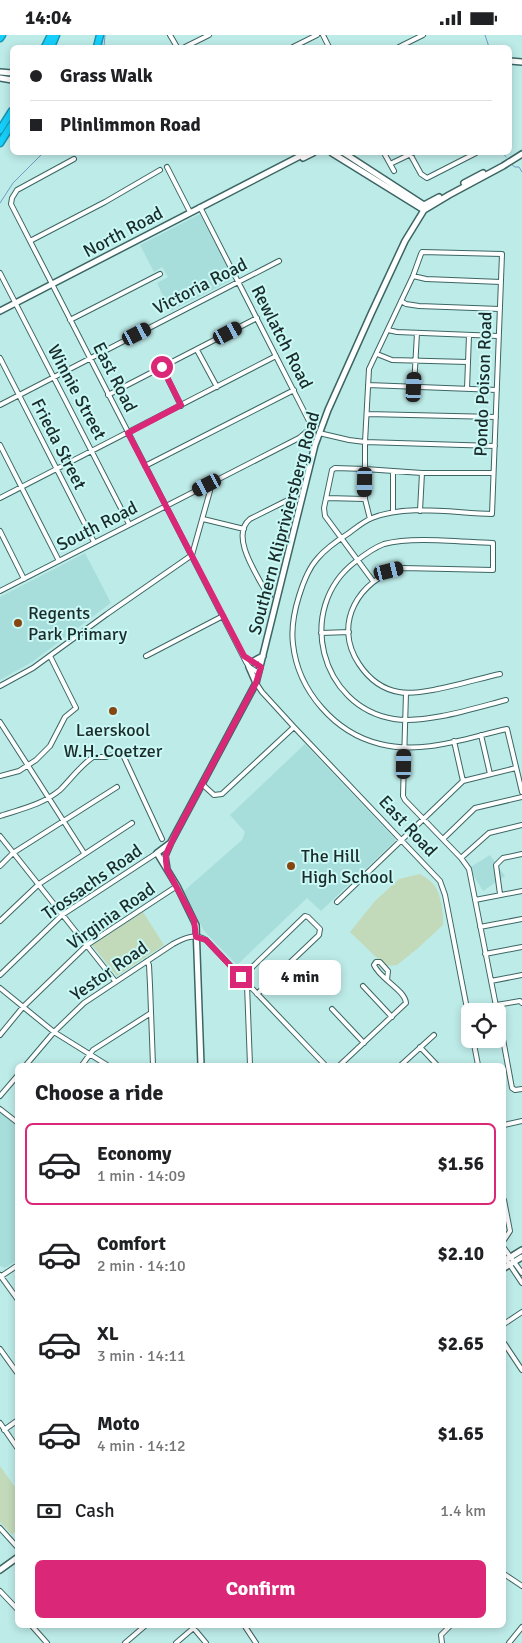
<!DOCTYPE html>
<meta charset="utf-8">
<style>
:root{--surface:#fff;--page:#f6f6f6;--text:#202124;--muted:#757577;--line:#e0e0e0;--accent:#db2777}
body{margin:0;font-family:Signika,sans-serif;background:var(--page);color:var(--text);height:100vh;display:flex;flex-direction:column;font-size:19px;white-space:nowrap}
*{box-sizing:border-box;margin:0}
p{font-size:16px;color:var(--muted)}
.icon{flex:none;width:28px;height:28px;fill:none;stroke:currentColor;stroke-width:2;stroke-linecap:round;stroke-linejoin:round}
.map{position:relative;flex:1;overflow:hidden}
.panel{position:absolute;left:15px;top:1028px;width:491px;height:565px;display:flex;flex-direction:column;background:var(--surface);border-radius:8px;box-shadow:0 2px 8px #0003}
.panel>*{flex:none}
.banner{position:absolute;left:10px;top:10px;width:502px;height:110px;border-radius:8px;box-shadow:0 2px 8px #0003;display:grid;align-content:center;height:110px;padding:0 20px;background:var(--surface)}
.controls{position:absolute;left:461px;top:968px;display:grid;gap:10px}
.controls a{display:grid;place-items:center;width:45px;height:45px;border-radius:8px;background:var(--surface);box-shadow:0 2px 8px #0003;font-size:25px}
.end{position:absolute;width:22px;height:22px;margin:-11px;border:6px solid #db2777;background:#fff;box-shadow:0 0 0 2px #fff}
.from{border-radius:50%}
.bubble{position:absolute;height:35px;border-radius:8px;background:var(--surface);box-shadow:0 2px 8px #0003;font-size:16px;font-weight:700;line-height:35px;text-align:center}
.car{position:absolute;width:15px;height:30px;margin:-15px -8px;border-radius:6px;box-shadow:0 0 4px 1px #0007;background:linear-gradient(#222 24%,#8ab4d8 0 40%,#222 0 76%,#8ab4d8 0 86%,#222 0)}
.banner b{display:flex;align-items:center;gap:18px;height:48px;font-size:19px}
.banner b+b{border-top:1px solid var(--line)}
.banner i{width:12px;height:12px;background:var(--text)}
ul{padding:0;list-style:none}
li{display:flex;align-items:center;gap:15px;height:82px;margin:0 10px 8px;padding:0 10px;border:2px solid transparent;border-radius:8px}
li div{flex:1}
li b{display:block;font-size:19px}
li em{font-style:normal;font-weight:700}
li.active{border-color:var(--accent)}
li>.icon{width:45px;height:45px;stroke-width:1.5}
h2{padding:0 20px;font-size:22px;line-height:60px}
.pay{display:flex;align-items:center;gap:12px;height:55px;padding:0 20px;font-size:19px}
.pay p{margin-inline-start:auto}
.primary-button{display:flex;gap:10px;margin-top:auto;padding:10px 20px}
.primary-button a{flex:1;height:58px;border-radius:8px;background:var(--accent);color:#fff;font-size:20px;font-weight:700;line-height:58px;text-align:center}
.status{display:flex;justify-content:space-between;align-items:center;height:35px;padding:0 25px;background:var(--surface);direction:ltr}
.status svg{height:14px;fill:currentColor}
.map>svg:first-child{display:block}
.built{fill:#a7dedb}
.green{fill:#c2dab9}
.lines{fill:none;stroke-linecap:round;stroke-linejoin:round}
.stream{stroke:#719bc4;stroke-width:1}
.street-casing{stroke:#3c6664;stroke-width:6}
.secondary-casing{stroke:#3c6664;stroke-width:8}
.highway-casing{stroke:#1796b1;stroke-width:9}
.street{stroke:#fff;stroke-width:4}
.secondary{stroke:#fff;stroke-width:5}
.highway{stroke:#16cffa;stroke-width:6}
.route{stroke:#db2777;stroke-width:6}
.poi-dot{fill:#874610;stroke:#caf8f5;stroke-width:2}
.labels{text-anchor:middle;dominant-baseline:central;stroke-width:4;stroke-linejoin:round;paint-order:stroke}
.street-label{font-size:18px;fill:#1a2b2a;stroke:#caf8f5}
.poi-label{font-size:18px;fill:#1a2b2a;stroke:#caf8f5;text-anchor:start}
</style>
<div class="status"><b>14:04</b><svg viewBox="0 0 49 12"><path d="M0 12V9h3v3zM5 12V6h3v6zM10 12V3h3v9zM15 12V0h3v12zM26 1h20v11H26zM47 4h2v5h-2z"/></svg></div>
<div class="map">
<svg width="522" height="1608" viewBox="0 0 522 1608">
<rect width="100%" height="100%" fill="#bdebe8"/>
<path class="built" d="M200 179 232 241 230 246 170 276 157 248 168 242 162 232 154 237 140 210Z
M85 518 111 568 32 627 0 645V562Z
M305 709 396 805 321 876 307 863 237 930 204 896 184 856 242 805 245 797 230 780Z
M490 820 505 841 483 856 469 833Z
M0 1077 18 1092 17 1225 5 1233 0 1231Z"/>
<path class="green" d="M420 839C426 843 432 846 436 853 441 862 444 880 443 890L417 914 397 930 385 931 350 897 375 866 399 844Z
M143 877 164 910 117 941 92 910Z
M0 1431 17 1455V1495L12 1500 0 1487Z"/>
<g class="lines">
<path class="stream" d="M485 0 489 12
M104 12 105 0
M503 118 506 122
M511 129 515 132H519L522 137
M0 168 13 148 43 118"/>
<g class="street-casing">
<path id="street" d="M170 0 177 12
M323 0 329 12
M185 12 209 0
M293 12 317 0
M399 12 423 0
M384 118 394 136
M410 119 421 139 427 143 476 118
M74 124 17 155 12 163 11 169 246 627 249 632 259 638
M390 129 413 118
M167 132 190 177
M30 206 105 167 160 135
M0 238 129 489
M413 241 426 244 501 247
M401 266 406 269 419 271 500 274
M70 285 160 239
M388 295 397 297 498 301
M197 315 217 352
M377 319 392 325 468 327
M0 323 94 507
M162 332 181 371
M368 350 497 355
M414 352 417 298
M467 354 469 300
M108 360 257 283
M0 370 279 226
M367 379 496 382
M319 398 349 405 365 407 495 411
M0 410 59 526
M145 431 294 355
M0 463 276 321
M326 463 365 464
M420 476 422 438
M393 477V437
M203 484 244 494
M370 484 365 464V407L369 334 413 241 421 219 422 217 502 219 492 479C453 478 408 469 372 483 364 486 356 493 349 498 338 505 326 513 317 524 308 534 303 548 299 561 294 577 291 593 293 609 298 656 335 698 380 709 422 720 466 703 507 694L522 757
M0 496 24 544
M373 546 325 481 324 473 332 435 335 433 365 434 422 438H493
M0 556 299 403 310 394V388L200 172
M270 561 267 559C258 541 229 501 250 484L296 461
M321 598 349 597
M146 621 223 581
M500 639C476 644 420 662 399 657 381 654 369 644 359 629 332 589 359 544 402 533L493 535V508C462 507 412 501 384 509 373 513 364 520 355 527 295 573 320 672 394 684 426 689 475 673 506 665
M256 648 262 657 294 692 440 846 445 860 470 989
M0 651 33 633 107 579 192 520 210 456
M406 658 403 761 405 765 461 823 469 834 497 976
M0 687 84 818
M481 700 490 739
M454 706 463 746
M0 741 19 736 36 725 50 711 65 682 76 673 50 621
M202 749 214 760 222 759 294 692
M0 781C21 774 42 770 60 755 71 744 80 731 93 722H106L118 718 123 720 162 804
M0 801 115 946
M443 804 475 773 522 762
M461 823 489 798 522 790
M0 831 13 818 117 752
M500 859 496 830 503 823 522 819
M475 865 522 856
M337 867 463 746 516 733
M0 886 39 849 132 788
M480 892 522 884
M485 919 522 912
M147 926 149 930 150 950 153 1030
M0 940 62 880 157 818
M241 943 305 881 308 882 320 894 319 900 257 959
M491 946 522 940
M247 950 250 1030
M363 951 392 982
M0 953 54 997 107 1030
M496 970 520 966 522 968
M332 974 364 1008
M498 977 512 1053 515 1055 522 1054
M0 1000 23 972 87 910 177 851
M473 1004 478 1030
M420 1012 437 1030
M26 1030 54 997 84 968 173 909C184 903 195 898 206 905L325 1030
M82 1030 93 1015 151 978
M340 1030 406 968C405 955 380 944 374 930L376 927H380L388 936 387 945
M401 1030 434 1000
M0 1061 18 1040
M0 1074 18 1088
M504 1090 522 1086
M504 1165 510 1196 504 1205
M504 1213 522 1238
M504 1221 522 1248
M0 1240 18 1265
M0 1242 18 1230
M504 1289 522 1277
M504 1308 522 1335
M0 1314 18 1339
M0 1388 18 1414
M4 1395 18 1385
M0 1493 18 1513
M504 1539 522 1551
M0 1556 18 1575
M31 1590 47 1608
M191 1590 206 1608
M244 1590 256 1608
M125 1608 146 1590
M176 1608 197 1590
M442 1608 441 1600 451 1590
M509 1608 522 1592"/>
</g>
<g class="secondary-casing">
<path id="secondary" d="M510 26 522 27
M0 37 12 38
M0 43 12 45
M332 118 424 175 449 160 503 131 522 119
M344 118 424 170
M303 123 313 118
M464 148 483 138
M424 170 439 162
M0 276 306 118
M252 627 263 621
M249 632 256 648
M169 809 157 818 177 851 196 890 201 1030
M167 834 165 821 171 807 256 648 315 410 328 375 371 279 405 206 424 175V170
M504 1226 522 1215
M504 1233 522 1222
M0 1535 18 1522"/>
</g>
<g class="highway-casing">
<path id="highway" d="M0 3 2 0
M45 12 51 0
M51 12 56 0
M97 12 100 0
M0 95 12 76
M0 108 12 89"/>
</g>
<use href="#street" class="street"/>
<use href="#secondary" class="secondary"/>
<use href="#highway" class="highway"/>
</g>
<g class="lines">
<path class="route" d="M162 332 181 370 128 398 244 621 261 632 256 648 176 798 166 819V826L167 834 194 885 196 902 206 905 241 942"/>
</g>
<g class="poi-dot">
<circle cx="18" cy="588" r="5"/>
<circle cx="113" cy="676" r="5"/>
<circle cx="291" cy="831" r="5"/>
</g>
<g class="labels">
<g class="street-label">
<text transform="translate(123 197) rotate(-28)">North Road</text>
<text transform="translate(200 251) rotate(-27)">Victoria Road</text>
<text transform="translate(282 302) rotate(63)">Rewlatch Road</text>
<text transform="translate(115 342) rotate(63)">East Road</text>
<text transform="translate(483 349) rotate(-88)">Pondo Poison Road</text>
<text transform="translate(77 357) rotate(62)">Winnie Street</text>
<text transform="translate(59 409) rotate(63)">Frieda Street</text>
<text transform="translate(284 488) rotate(-75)">Southern Klipriviersberg Road</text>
<text transform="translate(97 491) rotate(-27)">South Road</text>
<text transform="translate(408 791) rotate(47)">East Road</text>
<text transform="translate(92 847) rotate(-35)">Trossachs Road</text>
<text transform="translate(111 881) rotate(-35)">Virginia Road</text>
<text transform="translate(109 936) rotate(-35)">Yestor Road</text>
</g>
<g class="poi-label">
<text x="28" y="578">Regents<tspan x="28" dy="21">Park Primary</tspan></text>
<text x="113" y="695" text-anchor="middle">Laerskool<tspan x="113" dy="21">W.H. Coetzer</tspan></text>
<text x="301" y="821">The Hill<tspan x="301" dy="21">High School</tspan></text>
</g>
</g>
</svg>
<div class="controls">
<a><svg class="icon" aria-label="locate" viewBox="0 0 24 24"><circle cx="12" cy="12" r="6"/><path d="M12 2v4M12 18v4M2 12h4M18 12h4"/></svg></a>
</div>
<i class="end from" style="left:162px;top:332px"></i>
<i class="end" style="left:241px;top:942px"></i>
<div class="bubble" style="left:259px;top:925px;width:82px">4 min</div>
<i class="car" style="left:228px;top:298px;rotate:62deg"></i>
<i class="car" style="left:137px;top:299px;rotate:63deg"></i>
<i class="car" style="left:414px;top:352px;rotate:3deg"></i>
<i class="car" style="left:365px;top:447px;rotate:181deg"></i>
<i class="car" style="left:207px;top:450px;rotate:243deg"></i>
<i class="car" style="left:389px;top:536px;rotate:76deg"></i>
<i class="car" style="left:404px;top:729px;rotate:1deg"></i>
<div class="banner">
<b><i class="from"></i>Grass Walk</b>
<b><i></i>Plinlimmon Road</b>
</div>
<section class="panel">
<h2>Choose a ride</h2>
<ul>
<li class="active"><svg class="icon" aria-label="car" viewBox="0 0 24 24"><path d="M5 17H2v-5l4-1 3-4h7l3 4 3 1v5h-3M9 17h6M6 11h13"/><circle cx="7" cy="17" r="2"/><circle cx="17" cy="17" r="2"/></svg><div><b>Economy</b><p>1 min · 14:09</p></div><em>$1.56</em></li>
<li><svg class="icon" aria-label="car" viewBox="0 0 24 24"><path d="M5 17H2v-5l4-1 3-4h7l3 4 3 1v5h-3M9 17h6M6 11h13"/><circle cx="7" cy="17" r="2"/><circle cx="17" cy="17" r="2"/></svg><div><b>Comfort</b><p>2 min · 14:10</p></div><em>$2.10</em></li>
<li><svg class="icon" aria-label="car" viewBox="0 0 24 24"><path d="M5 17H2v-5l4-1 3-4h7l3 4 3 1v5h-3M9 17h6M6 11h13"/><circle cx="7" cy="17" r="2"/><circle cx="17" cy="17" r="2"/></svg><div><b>XL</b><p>3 min · 14:11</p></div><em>$2.65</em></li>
<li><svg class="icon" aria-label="car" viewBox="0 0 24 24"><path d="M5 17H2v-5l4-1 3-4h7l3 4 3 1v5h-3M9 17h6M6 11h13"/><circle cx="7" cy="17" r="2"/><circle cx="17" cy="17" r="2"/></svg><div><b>Moto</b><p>4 min · 14:12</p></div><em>$1.65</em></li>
</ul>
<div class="pay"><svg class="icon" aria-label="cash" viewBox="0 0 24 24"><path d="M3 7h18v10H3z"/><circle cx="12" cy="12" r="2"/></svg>Cash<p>1.4 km</p></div>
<div class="primary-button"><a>Confirm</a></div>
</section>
</div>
